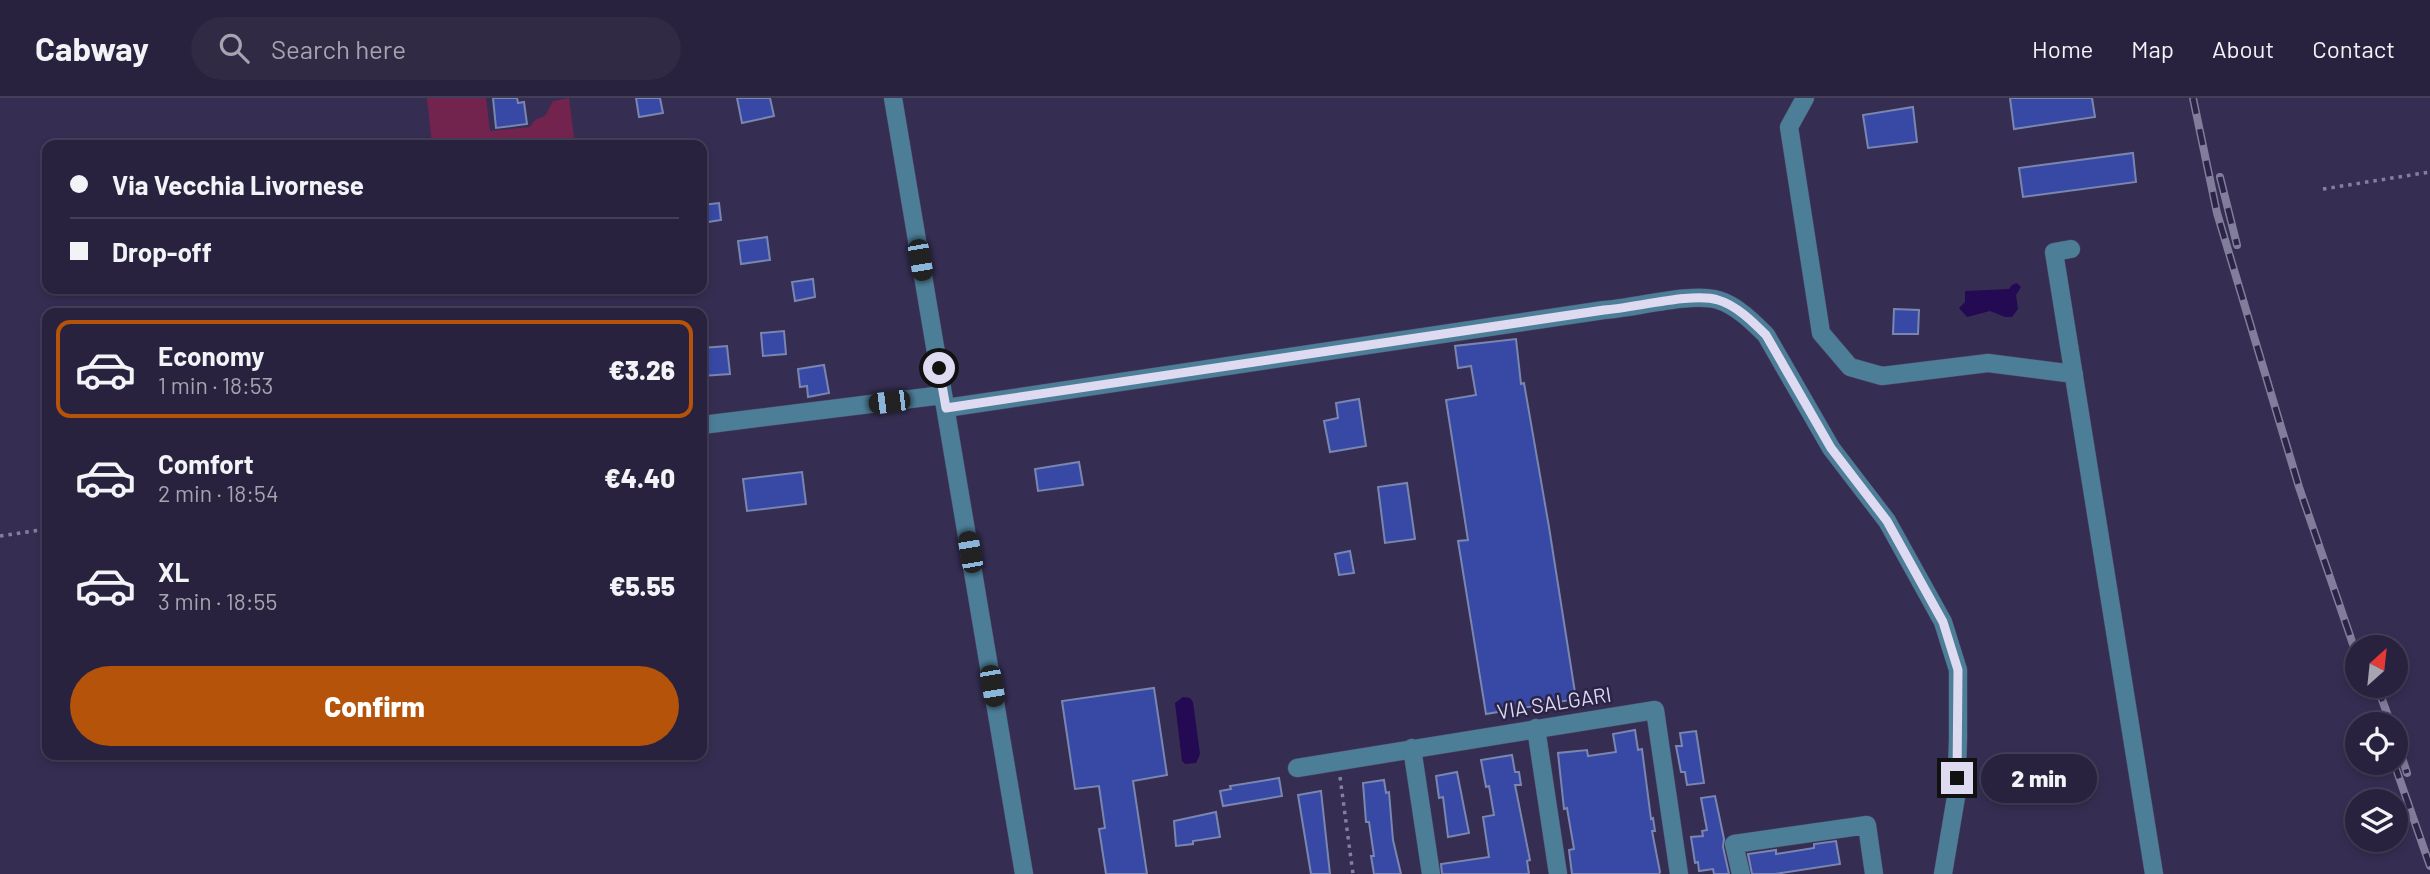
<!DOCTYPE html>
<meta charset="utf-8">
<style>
:root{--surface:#28223e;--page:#302a45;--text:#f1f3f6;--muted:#a5a4b0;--line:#443f58;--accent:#b45309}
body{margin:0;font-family:Barlow,sans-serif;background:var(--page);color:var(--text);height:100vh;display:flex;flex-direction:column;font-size:26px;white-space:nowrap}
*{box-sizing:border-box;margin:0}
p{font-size:23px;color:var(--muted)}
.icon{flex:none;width:38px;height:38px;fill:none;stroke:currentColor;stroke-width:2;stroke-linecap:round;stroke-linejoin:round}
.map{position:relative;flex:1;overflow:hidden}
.side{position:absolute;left:42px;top:210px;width:665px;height:452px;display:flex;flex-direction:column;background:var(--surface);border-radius:14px;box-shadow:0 4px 10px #0003,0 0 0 2px var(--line)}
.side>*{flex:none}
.guide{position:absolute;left:42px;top:42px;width:665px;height:154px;border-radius:14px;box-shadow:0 4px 10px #0003,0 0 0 2px var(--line);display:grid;align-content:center;height:154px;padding:0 28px;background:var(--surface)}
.needle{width:46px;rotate:27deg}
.fabs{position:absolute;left:2345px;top:537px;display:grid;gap:14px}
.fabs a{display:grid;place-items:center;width:63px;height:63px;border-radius:50%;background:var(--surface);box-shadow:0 4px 10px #0003,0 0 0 2px var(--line);font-size:35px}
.end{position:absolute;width:32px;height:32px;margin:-16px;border:9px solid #dddaf1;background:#111;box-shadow:0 0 0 4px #111}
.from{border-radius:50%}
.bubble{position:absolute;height:49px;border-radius:24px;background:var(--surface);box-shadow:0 4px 10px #0003,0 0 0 2px var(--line);font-size:23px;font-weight:800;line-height:49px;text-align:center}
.car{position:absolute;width:21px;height:42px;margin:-21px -10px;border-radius:9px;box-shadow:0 0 5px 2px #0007;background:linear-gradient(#222 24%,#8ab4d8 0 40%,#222 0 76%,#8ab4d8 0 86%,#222 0)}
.guide b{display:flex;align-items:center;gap:24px;height:66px;font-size:26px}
.guide b+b{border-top:2px solid var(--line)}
.guide i{width:18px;height:18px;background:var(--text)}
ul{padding:12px 0 0;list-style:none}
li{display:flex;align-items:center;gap:21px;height:98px;margin:0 14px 10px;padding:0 14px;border:4px solid transparent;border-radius:14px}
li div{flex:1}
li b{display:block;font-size:26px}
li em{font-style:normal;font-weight:800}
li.on{border-color:var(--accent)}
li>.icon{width:63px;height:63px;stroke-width:1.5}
.primary-button{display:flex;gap:14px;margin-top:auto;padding:14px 28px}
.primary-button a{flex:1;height:80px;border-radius:42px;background:var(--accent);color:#fff;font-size:28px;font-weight:800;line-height:80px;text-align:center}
header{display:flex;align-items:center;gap:42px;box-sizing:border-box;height:98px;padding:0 35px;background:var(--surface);border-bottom:2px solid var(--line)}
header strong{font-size:33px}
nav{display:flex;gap:38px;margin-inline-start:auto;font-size:24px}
.search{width:490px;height:63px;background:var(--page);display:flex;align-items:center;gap:18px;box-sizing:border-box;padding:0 24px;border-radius:38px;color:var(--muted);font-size:26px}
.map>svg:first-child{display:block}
.green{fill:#73244e}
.water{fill:#240953}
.building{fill:#3849a5;stroke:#7a86af;stroke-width:2}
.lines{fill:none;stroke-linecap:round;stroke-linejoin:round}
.minor-casing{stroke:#504a6b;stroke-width:19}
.path{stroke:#847f9d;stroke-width:3.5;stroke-dasharray:3.5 5;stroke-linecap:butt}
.minor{stroke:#4c7e98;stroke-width:18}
.rail-casing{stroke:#827d9b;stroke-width:8}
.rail{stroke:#2b2447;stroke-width:5;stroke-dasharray:16;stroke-linecap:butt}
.route{stroke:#dddaf1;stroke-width:9}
.labels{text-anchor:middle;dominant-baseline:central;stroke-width:5;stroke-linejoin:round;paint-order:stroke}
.street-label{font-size:21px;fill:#dddaf1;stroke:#2b2447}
</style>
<header>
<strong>Cabway</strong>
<div class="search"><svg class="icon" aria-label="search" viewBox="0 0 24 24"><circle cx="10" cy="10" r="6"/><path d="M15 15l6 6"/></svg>Search here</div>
<nav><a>Home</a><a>Map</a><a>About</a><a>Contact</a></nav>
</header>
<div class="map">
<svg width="2430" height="776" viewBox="0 0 2430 776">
<rect width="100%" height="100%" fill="#352e52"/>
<path class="green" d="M427 0H486L490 33 530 29 535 22 545 18 553 3 569 0 575 47H432Z"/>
<path class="water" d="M2017 185 2021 189 2016 197 2018 211 2012 219H2005L1990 213 1967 219 1959 210 1965 204V193L2009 191 2012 187Z
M1183 599 1190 600 1193 604 1200 656 1196 665 1185 666 1182 663 1175 605Z"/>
<path class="building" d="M493 0H517L518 5 524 4 527 26 496 30Z
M636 0H660L663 15 639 19Z
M737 0H770L774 18 742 25Z
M2010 0H2092L2095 19 2014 31Z
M1913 9 1917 44 1868 50 1863 17Z
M2133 55 2136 84 2023 99 2019 70Z
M719 105 721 122 702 125V107Z
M767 139 770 162 741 166 738 143Z
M813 181 815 199 795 203 792 184Z
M1894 211 1919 212 1918 236H1893Z
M784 233 786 256 763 258 761 235Z
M1516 241 1521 286 1524 285 1549 429 1576 601 1486 616 1458 443 1468 442 1446 302 1476 297 1471 268 1458 270 1455 248Z
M727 248 730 276 702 278V250Z
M824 267 829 295 808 299 807 288 800 289 798 271Z
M1359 301 1366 348 1330 354 1324 323 1338 320 1336 305Z
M1079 364 1083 387 1038 393 1035 371Z
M802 374 806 406 747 413 743 381Z
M1407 385 1415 441 1385 445 1378 389Z
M1350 453 1354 475 1339 477 1335 456Z
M1154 590 1167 677 1133 683 1147 776H1106L1099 731 1105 730 1099 688 1075 691 1062 603Z
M1635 632 1638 652 1642 651 1651 721 1653 720 1655 733H1652L1660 774 1659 776H1572L1569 752 1574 751 1567 710 1564 711 1558 655 1587 652 1588 658 1616 654 1613 636Z
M1696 633 1704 685 1687 687 1685 674H1681L1676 648H1682L1680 635Z
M1512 657 1515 674H1519L1521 687H1515L1530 762 1527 763 1529 776H1442L1441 766 1489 759 1483 719 1494 717 1489 688 1486 689 1481 662Z
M1457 674 1469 735 1448 739 1443 699 1439 700 1436 678Z
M1279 680 1282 698 1223 708 1220 693 1231 691 1230 688Z
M1384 682 1386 695 1389 694 1393 742 1401 776H1374L1371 758H1374L1369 724H1366L1363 685Z
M1321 693 1330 776H1311L1298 697Z
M1715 698 1724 741 1723 749 1729 776H1714L1713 771 1699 773 1698 764 1695 765 1691 739 1703 738 1702 733 1707 732 1701 700Z
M1216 714 1220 739 1193 743V746L1176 748 1174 723Z
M1836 743 1840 766 1775 776H1752L1748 756 1776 752V756L1814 750V746Z"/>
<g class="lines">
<g class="minor-casing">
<path id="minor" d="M893 0 1024 776
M1805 0 1789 29 1821 235 1850 269 1882 278 1988 265 2074 276
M2071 151 2054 154 2154 776
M946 310 1604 212C1635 210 1692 194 1718 202 1736 207 1753 224 1766 237L1831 350 1887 423 1943 524 1958 572V641L1956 699 1943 776
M702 327 943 297
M1536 630 1558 776
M1412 650 1431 776
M1297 670 1655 612 1679 776
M1741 776 1734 746 1867 727 1874 776"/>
</g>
<path class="path" d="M2323 91 2430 74
M0 438 47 431
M1340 679 1353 776"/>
<use href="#minor" class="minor"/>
<g class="rail-casing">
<path id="rail" d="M2193 0 2217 115 2299 389 2357 558
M2220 79 2237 147
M2377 588 2391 626
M2396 641 2407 675
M2394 665 2430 768"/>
</g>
<use href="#rail" class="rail"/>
</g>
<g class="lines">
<path class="route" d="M939 270 946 310 1604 212C1635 210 1692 194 1718 202 1736 207 1753 224 1766 237L1831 350 1887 423 1943 524 1958 572 1957 680"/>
</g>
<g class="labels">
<g class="street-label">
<text transform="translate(1554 604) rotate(-9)">VIA SALGARI</text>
</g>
</g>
</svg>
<div class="fabs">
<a><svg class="needle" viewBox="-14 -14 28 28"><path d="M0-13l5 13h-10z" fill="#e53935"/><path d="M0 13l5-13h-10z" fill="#a5a4b0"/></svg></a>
<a><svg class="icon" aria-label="locate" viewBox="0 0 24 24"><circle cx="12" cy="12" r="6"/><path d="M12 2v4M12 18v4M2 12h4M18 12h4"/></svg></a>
<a><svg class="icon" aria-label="layers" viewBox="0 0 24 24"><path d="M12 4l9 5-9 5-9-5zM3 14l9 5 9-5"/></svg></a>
</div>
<i class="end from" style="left:939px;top:270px"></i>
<i class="end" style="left:1957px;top:680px"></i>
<div class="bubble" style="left:1981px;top:656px;width:116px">2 min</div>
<i class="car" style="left:920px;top:162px;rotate:170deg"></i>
<i class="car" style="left:889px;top:304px;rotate:263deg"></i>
<i class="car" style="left:970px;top:454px;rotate:350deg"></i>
<i class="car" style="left:992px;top:588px;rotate:170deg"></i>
<div class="guide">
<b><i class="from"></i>Via Vecchia Livornese</b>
<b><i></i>Drop-off</b>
</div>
<section class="side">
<ul>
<li class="on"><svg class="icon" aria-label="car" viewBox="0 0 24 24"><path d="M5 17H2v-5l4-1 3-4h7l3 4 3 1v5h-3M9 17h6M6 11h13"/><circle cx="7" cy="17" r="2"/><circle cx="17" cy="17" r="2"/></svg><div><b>Economy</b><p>1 min · 18:53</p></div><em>€3.26</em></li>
<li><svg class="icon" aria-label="car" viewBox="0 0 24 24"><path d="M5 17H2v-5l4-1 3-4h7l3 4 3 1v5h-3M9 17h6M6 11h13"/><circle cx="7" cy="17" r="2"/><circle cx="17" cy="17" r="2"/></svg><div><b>Comfort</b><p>2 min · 18:54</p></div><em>€4.40</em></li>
<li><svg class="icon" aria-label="car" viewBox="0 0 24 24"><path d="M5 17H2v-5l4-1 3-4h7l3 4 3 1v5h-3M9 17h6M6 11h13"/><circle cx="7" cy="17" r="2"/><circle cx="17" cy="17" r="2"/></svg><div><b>XL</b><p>3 min · 18:55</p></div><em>€5.55</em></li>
</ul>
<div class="primary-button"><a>Confirm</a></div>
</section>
</div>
